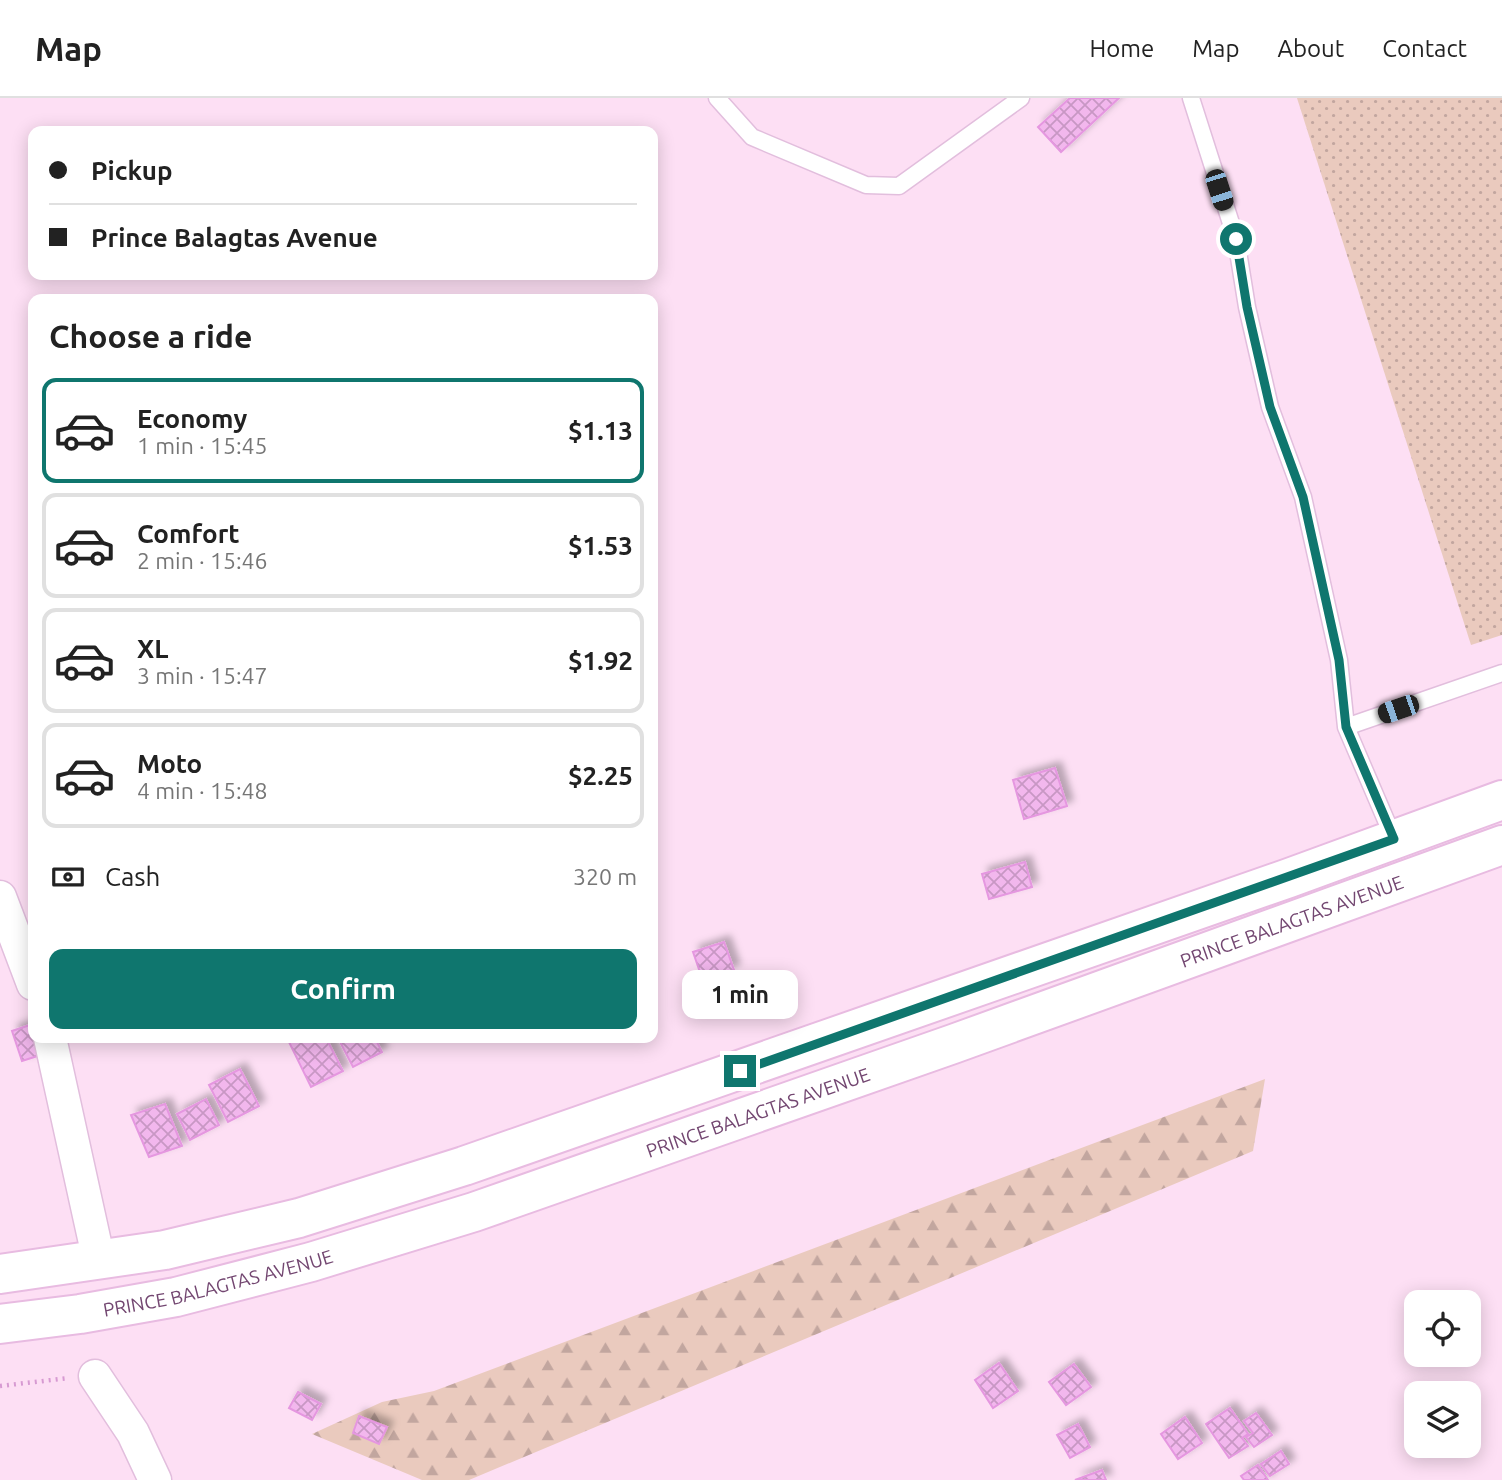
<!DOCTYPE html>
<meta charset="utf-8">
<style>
:root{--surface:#fff;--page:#f6f6f6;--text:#222;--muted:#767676;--line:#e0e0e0;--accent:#0f766e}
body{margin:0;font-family:Ubuntu,sans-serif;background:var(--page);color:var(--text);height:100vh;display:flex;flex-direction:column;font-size:26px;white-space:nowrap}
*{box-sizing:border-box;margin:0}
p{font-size:23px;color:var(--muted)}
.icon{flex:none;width:38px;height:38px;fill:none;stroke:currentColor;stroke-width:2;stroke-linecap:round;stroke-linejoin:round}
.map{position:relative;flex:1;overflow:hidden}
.details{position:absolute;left:28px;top:196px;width:630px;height:749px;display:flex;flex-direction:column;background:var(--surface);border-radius:14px;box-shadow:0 4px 18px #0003}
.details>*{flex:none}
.hud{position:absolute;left:28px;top:28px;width:630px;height:154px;border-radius:14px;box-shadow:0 4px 18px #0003;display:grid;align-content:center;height:154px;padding:0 21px;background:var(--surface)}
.fabs{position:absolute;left:1404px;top:1192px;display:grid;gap:14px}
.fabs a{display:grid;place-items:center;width:77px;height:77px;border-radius:14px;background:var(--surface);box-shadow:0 4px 18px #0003;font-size:35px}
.end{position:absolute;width:32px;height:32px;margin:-16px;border:9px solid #0f766e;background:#fff;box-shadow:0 0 0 4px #fff}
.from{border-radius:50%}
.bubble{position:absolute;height:49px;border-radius:14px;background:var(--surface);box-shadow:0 4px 18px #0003;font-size:23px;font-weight:700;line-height:49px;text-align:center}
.car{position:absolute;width:21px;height:42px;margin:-21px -10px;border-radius:9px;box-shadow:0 0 5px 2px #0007;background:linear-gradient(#222 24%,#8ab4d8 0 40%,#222 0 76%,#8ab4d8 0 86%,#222 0)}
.hud b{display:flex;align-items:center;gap:24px;height:66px;font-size:26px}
.hud b+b{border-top:2px solid var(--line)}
.hud i{width:18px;height:18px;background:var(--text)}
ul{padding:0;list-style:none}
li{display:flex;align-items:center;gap:21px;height:105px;margin:0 14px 10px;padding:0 7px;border:4px solid var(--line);border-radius:14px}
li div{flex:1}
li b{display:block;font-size:26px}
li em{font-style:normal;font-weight:700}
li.on{border-color:var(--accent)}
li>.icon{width:63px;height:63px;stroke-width:1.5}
h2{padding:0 21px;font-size:32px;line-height:84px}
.pay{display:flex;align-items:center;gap:18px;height:77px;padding:0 21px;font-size:26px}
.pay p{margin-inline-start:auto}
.action{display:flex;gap:14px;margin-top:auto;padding:14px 21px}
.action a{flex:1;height:80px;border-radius:14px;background:var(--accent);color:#fff;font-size:28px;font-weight:700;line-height:80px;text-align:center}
header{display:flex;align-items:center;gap:42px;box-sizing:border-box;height:98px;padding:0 35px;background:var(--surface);border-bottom:2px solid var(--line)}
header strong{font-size:33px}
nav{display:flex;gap:38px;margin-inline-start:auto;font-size:24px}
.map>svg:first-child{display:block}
.grass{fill:url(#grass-dots)}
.forest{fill:url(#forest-firs)}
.building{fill:url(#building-cross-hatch);stroke:#e597e0;stroke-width:2;filter:url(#shadow)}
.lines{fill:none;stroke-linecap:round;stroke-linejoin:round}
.service-casing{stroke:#e2bedd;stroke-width:19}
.minor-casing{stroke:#e2bedd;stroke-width:35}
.secondary-casing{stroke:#e8bbe1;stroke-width:42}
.path{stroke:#d79ad2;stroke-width:4.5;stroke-dasharray:2 5;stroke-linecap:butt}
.service{stroke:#fff;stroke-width:16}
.minor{stroke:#fff;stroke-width:32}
.secondary{stroke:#fff;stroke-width:38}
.route{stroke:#0f766e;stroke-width:9}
.labels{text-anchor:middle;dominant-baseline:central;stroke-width:7;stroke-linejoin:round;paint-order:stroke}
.street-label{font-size:19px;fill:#734771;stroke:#ffe6f8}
</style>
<header>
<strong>Map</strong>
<nav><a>Home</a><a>Map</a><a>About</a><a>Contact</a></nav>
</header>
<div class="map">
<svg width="1502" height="1382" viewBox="0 0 1502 1382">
<defs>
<pattern id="grass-dots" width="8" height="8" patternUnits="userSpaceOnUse" patternTransform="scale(1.75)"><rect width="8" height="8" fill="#eacabe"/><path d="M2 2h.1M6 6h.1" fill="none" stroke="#c2a69f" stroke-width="1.8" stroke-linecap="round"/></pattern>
<pattern id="forest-firs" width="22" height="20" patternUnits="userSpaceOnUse" patternTransform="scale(1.75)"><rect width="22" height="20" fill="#eacabe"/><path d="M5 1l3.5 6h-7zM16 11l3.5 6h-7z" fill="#c2a69f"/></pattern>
<pattern id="building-cross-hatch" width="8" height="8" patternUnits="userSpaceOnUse" patternTransform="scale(1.75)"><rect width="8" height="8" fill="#f2b7ed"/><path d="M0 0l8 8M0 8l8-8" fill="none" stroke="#c897c4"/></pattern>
<filter id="shadow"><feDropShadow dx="6" dy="-6" stdDeviation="3.5" flood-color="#0004"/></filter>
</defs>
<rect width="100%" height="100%" fill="#fddff4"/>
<path class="grass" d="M1297 0H1502V537L1471 547Z"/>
<path class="forest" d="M1265 981 1253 1053 469 1382H422L312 1336 382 1304 434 1293Z"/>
<path class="building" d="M1070 0H1119L1061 54 1038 29Z
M1055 670 1067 708 1024 721 1013 682Z
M1025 764 1032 789 989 801 982 776Z
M724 844 734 872 703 883 693 854Z
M33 926V940H45L50 954 22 963 12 933Z
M292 940H326L343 973 311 989 288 942Z
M338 940H375L382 954 353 969Z
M240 971 259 1008 228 1024 209 987Z
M206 1001 219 1027 190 1042 177 1016Z
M165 1006 182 1048 149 1059 131 1017Z
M999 1265 1018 1293 993 1310 975 1282Z
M1074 1266 1091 1289 1066 1307 1049 1284Z
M298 1294 321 1306 312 1322 289 1310Z
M1230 1310 1248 1336 1242 1340 1248 1348 1229 1360 1206 1326Z
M1256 1315 1272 1337 1254 1349 1246 1339 1253 1335 1244 1323Z
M359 1318 387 1329 379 1346 353 1335Z
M1185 1319 1202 1345 1178 1361 1161 1336Z
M1078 1326 1090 1349 1070 1360 1057 1337Z
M1281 1353 1289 1366 1270 1378 1261 1366Z
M1258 1367 1268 1382H1244L1241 1378Z
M1102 1372 1106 1382H1075Z"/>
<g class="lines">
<g class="service-casing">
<path id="service" d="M717 0 752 39 866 87 899 88 1021 0
M1191 0 1236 141 1247 209 1270 309 1303 399 1339 562 1346 629 1394 741
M1346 629 1502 575"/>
</g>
<g class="minor-casing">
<path id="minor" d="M0 799 33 886
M50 940 99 1163
M95 1278 133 1335 155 1382"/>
</g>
<g class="secondary-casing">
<g id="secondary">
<path d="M0 1176 165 1152 299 1120 464 1068 1289 780 1502 702"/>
<path id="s1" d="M0 1226 80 1216 176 1199 311 1164 474 1114 953 946 1502 747"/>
</g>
</g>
<path class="path" d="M0 1288 69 1280"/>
<use href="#service" class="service"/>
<use href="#minor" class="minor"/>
<use href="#secondary" class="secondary"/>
</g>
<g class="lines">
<path class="route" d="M740 973 1394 741 1346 629 1339 562 1303 399 1270 309 1247 209 1236 141"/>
</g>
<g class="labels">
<g class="street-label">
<text stroke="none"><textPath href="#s1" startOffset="1356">PRINCE BALAGTAS AVENUE</textPath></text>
<text stroke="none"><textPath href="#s1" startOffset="789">PRINCE BALAGTAS AVENUE</textPath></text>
<text stroke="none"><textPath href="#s1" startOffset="222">PRINCE BALAGTAS AVENUE</textPath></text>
</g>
</g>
</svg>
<div class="fabs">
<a><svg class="icon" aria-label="locate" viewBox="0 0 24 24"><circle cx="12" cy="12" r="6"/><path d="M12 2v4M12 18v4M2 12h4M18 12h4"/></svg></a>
<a><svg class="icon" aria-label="layers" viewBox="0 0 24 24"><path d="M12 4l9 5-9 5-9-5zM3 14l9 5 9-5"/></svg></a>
</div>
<i class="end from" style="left:1236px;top:141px"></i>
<i class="end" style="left:740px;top:973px"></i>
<div class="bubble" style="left:682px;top:872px;width:116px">1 min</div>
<i class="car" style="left:1219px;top:92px;rotate:162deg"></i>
<i class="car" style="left:1398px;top:611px;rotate:251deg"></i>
<div class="hud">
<b><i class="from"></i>Pickup</b>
<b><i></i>Prince Balagtas Avenue</b>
</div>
<section class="details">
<h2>Choose a ride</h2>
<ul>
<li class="on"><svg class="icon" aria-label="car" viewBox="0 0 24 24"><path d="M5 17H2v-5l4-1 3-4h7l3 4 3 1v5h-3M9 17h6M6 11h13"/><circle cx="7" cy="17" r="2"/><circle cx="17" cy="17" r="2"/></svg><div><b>Economy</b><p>1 min · 15:45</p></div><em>$1.13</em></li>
<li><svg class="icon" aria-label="car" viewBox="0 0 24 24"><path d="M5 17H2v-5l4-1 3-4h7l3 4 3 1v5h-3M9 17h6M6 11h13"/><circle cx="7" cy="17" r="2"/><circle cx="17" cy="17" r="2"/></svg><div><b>Comfort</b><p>2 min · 15:46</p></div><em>$1.53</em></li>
<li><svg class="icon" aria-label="car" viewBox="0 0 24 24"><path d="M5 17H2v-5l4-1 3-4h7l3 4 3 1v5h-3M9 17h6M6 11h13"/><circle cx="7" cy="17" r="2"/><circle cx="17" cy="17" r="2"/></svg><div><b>XL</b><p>3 min · 15:47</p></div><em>$1.92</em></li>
<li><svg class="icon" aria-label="car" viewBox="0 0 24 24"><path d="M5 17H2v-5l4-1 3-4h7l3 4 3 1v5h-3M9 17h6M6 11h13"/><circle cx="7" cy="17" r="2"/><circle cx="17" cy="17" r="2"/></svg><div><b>Moto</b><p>4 min · 15:48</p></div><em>$2.25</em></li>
</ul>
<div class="pay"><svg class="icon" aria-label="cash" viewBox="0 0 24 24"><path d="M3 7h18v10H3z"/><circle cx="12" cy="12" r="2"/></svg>Cash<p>320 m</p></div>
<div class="action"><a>Confirm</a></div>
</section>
</div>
